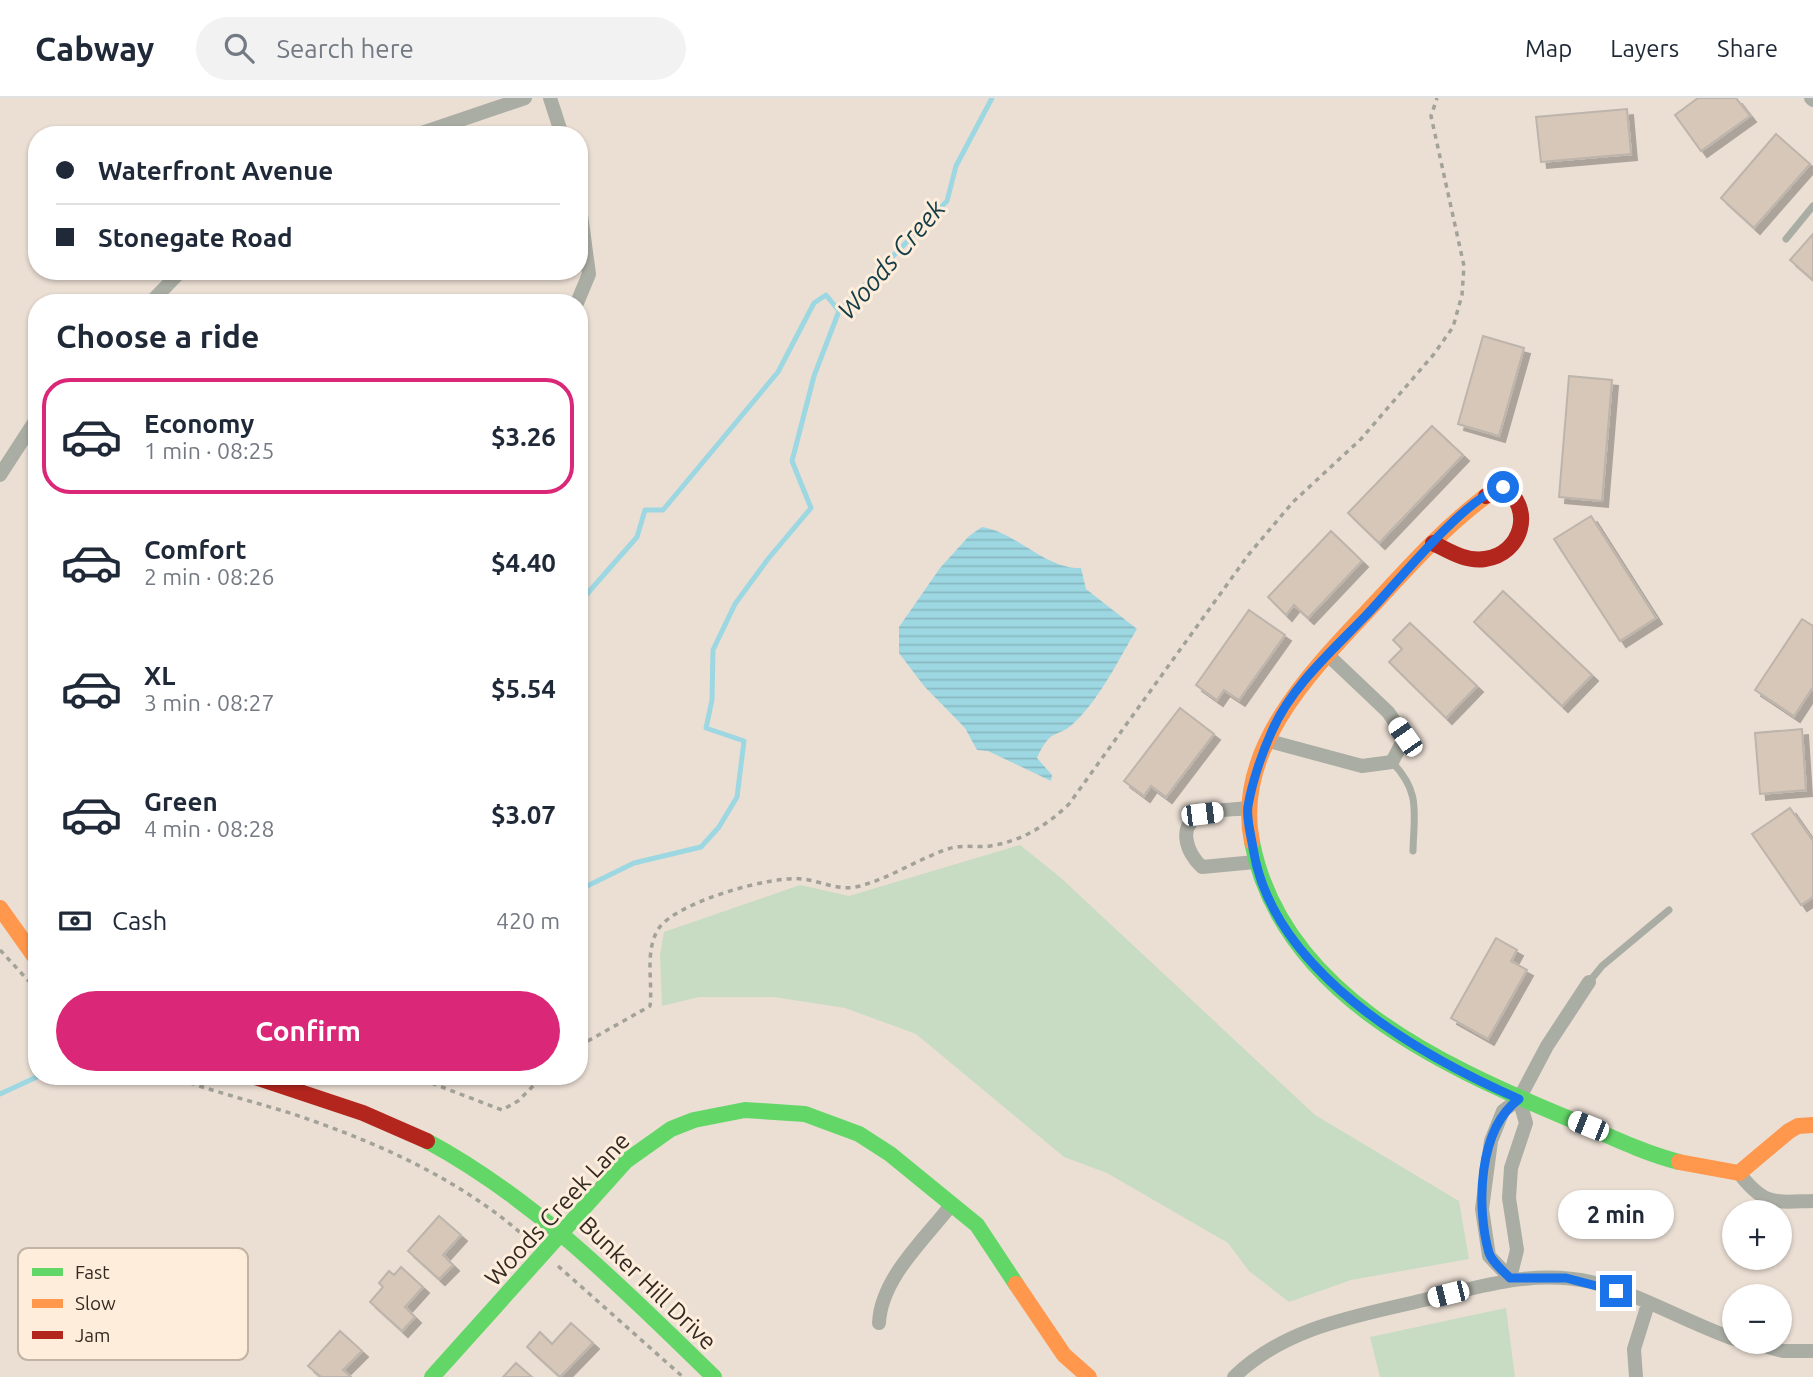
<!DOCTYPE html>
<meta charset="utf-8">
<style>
:root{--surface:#fff;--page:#f2f2f3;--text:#1f2937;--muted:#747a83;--line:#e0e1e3;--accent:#db2777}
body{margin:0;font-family:Ubuntu,sans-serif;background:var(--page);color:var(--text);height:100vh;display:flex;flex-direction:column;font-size:26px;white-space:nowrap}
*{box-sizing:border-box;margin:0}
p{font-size:23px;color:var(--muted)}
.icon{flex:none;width:38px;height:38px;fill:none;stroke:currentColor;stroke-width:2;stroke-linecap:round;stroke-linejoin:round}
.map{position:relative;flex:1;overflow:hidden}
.side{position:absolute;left:28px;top:196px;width:560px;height:791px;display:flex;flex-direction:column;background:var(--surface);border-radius:28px;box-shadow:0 2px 5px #0004}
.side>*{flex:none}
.guide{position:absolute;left:28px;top:28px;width:560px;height:154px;border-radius:28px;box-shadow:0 2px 5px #0004;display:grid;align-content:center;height:154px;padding:0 28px;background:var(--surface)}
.fabs{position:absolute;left:1722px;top:1102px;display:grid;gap:14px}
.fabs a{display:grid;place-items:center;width:70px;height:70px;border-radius:50%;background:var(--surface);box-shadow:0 2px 5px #0004;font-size:35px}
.end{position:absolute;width:32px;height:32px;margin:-16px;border:9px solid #1a73e8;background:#fff;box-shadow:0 0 0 4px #fff}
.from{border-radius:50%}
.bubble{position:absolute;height:49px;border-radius:24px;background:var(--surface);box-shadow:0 2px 5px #0004;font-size:23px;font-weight:700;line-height:49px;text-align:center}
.car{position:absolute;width:21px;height:42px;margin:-21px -10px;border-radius:9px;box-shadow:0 0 5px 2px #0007;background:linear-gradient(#fff 24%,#345 0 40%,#fff 0 76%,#345 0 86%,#fff 0)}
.guide b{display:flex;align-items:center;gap:24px;height:66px;font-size:26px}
.guide b+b{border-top:2px solid var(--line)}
.guide i{width:18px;height:18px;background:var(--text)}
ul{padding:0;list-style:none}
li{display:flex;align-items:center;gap:21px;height:116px;margin:0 14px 10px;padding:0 14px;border:4px solid transparent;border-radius:28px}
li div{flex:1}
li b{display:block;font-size:26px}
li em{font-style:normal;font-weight:700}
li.on{border-color:var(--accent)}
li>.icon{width:63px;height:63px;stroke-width:1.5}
h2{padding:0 28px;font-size:32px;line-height:84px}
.pay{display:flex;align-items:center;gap:18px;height:77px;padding:0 28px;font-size:26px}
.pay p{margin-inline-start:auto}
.button{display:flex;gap:14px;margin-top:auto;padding:14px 28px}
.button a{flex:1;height:80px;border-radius:42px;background:var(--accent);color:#fff;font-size:28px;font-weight:700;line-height:80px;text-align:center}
header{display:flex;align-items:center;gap:42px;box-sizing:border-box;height:98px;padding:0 35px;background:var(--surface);border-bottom:2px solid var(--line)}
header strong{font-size:33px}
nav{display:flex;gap:38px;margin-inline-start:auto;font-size:24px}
.search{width:490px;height:63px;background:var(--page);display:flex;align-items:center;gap:18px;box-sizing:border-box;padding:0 24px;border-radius:38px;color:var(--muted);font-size:26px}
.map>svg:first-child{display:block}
.green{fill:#c7dcc2}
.water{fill:url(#water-rules)}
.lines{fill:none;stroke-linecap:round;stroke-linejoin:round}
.stream{stroke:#9dd7e2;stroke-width:5}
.building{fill:#d6c7b8;stroke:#bdb4ab;stroke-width:2;filter:url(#shadow)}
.path{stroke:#a3a299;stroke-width:3.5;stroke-dasharray:5 5;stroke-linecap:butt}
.lane{stroke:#aaada3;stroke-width:7}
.street{stroke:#aaada3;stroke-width:14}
.fast{stroke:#63d668;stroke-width:16}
.slow{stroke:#ff974d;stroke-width:16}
.jam{stroke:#b3261e;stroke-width:16}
.route{stroke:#1a73e8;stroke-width:9}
.labels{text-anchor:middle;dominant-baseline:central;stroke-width:6;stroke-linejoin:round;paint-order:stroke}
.street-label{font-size:24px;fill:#332b23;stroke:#ffeddc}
.water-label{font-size:26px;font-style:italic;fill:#143e47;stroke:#ffeddc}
.key{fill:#ffeddc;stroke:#c2b3a4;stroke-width:2}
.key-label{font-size:19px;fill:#332b23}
</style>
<header>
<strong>Cabway</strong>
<div class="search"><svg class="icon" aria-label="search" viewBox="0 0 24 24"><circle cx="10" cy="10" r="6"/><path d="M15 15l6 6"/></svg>Search here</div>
<nav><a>Map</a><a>Layers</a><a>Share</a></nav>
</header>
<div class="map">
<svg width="1813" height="1279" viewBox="0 0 1813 1279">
<defs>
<pattern id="water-rules" width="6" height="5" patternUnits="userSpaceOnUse" patternTransform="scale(1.75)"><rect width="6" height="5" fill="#9dd7e2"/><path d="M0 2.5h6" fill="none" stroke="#88b9c2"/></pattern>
<filter id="shadow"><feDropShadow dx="6" dy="6" stdDeviation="0" flood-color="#0004"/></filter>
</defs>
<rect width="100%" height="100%" fill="#ebdfd4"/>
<path class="green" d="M1020 747 1061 780 1315 1017 1459 1103 1469 1161 1351 1182 1289 1204 1249 1173 1228 1145 1107 1075 1064 1059 916 936 845 910 774 899H699L662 908 660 857 664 834 800 787 849 798Z
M1506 1210 1515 1279H1380L1370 1239Z"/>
<path class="water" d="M982 429C1018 435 1045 471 1081 470L1086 491 1137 531C1118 562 1101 599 1075 624 1057 642 1052 627 1037 660L1052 677 1051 683 988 653 977 652 965 630 924 588 899 555V529L940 470 969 438Z"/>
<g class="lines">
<path class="stream" d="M579 505 637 439 645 412H663L778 274 814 205 826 197 839 213
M579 792 634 765 701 749 719 729 737 699 744 643 706 630 712 602 713 552 735 506 768 461 811 410 792 363 814 278 839 213 947 103 956 68 992 0
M0 996 39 978"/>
</g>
<path class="building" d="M1698 0H1736L1750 18 1701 53 1675 17Z
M1627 11 1631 56 1541 64 1536 19Z
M1776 36 1810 66 1754 130 1721 100Z
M1813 136V182L1790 162Z
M1483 238 1524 250 1499 338 1458 326Z
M1569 278 1612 282 1602 403 1559 399Z
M1432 328 1463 357 1379 445 1348 415Z
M1591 418 1656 520 1620 543 1554 441Z
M1331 433 1362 463 1308 520 1294 507 1286 517 1268 499Z
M1503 493 1592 577 1562 608 1474 524Z
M1249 512 1285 537 1239 602 1224 592 1217 602 1196 587Z
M1802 521 1813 528V589L1794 618 1755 592Z
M1410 525 1477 588 1446 620 1389 564 1402 551 1393 542Z
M1180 610 1214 636 1166 699 1151 688 1144 698 1124 683Z
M1802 631 1806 692 1760 696 1755 635Z
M1790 710 1813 743V799L1801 807 1752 736Z
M1496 840 1517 852 1511 863 1527 872 1488 941 1451 920Z
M439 1118 461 1137 443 1157 453 1167 439 1181 408 1153Z
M401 1169 423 1189 405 1209 415 1219 402 1233 370 1204 383 1189 379 1185 389 1173 394 1177Z
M571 1225 593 1245 560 1279 527 1249 540 1234 552 1246Z
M340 1233 362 1253 343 1272 351 1279H321L308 1268Z
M516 1265 532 1279H503Z"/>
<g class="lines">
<path class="path" d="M0 852 37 892
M579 948 650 908C653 883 644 853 659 830 677 804 772 777 802 781 822 783 839 794 860 788 890 780 918 761 948 751 961 746 976 750 990 748 1022 743 1046 728 1069 706L1249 456 1293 404 1361 341 1434 256 1453 229 1462 197 1464 168 1431 18 1437 0
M171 978C210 993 252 1003 293 1016 379 1045 463 1082 531 1144
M413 978 502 1012 518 1003 543 978
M558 1168 683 1279"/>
<path class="lane" d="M1786 141 1813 108
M1392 664C1421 694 1414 714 1413 753
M1589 884 1602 868 1669 812"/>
<path class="street" d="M550 0 562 37
M1811 0 1813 2
M416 37 525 0
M150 205 181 173
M577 205 589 176 579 102
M0 377 37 320
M1269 643 1362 668 1392 664 1405 639 1388 614 1329 558
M1247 710C1234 712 1216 711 1203 716 1176 725 1186 755 1202 769L1255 764
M1519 1001 1526 1025 1511 1070 1509 1100 1517 1152 1510 1180 1489 1158 1482 1111 1491 1043 1503 1013 1519 1001 1547 948 1589 884
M1739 1075C1764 1108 1774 1104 1813 1103
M879 1225C881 1180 925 1141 952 1106
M1749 1244 1783 1253H1813
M1234 1279C1285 1229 1357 1218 1424 1202 1480 1189 1532 1171 1591 1184 1640 1196 1686 1224 1734 1241
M1636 1279 1634 1251 1648 1206"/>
<path class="fast" d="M1252 744C1281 894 1438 966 1565 1019 1603 1035 1640 1054 1679 1064
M427 1043C538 1103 624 1192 714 1279
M432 1279 626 1063 671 1031 694 1022 745 1012 805 1016 859 1036 890 1056 977 1127 1016 1186"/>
<path class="slow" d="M1252 744C1232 648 1319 565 1378 502 1412 465 1446 428 1486 398
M0 810 37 862
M1679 1064 1739 1075 1789 1033 1798 1028 1813 1027
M1016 1186 1064 1257 1089 1279"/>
<path class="jam" d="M1433 445C1449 453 1466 464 1485 461 1522 456 1535 410 1503 389L1486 398
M252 978 363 1015 427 1043"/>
</g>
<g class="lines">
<path class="route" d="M1503 389C1467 398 1400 481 1372 511 1338 548 1293 585 1272 633 1262 655 1252 685 1248 708 1246 720 1251 737 1253 750 1272 872 1414 955 1519 1001 1478 1031 1476 1109 1489 1155 1492 1164 1503 1173 1510 1180H1566L1616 1193"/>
</g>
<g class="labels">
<g class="street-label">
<text transform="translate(557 1111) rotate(-47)">Woods Creek Lane</text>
<text transform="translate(648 1185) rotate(44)">Bunker Hill Drive</text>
</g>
<g class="water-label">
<text transform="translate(891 161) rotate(-49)">Woods Creek</text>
</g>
</g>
<rect x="18" y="1150" width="230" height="112" rx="10" class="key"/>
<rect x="32" y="1170" width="31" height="8" fill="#63d668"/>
<rect x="32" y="1201" width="31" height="9" fill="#ff974d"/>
<rect x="32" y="1233" width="31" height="8" fill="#b3261e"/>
<g class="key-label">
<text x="75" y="1181">Fast</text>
<text x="75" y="1212">Slow</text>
<text x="75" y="1244">Jam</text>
</g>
</svg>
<div class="fabs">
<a>+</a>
<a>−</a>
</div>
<i class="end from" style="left:1503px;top:389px"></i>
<i class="end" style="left:1616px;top:1193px"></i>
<div class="bubble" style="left:1558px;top:1092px;width:116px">2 min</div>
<i class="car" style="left:1405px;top:639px;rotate:325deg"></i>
<i class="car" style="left:1202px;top:716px;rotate:83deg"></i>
<i class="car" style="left:1588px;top:1028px;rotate:292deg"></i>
<i class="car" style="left:1448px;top:1196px;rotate:256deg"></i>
<div class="guide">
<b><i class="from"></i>Waterfront Avenue</b>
<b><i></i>Stonegate Road</b>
</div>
<section class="side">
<h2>Choose a ride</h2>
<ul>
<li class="on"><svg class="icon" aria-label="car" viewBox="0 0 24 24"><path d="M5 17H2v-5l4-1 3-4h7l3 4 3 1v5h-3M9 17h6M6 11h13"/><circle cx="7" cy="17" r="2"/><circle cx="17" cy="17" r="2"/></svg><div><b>Economy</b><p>1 min · 08:25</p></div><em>$3.26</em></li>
<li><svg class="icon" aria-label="car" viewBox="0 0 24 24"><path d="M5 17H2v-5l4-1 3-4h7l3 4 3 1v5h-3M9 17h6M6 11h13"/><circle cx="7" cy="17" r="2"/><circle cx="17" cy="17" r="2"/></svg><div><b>Comfort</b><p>2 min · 08:26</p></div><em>$4.40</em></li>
<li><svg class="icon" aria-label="car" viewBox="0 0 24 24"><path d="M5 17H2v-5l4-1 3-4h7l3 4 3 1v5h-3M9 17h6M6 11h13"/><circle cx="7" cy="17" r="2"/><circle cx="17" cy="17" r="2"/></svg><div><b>XL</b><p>3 min · 08:27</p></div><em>$5.54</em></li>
<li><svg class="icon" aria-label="car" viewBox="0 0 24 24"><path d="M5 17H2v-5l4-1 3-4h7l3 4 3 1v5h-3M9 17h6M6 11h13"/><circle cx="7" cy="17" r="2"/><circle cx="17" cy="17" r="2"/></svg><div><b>Green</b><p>4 min · 08:28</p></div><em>$3.07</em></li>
</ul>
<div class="pay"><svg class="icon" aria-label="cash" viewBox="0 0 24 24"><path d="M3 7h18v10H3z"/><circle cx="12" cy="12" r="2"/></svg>Cash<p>420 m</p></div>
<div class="button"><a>Confirm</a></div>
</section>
</div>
